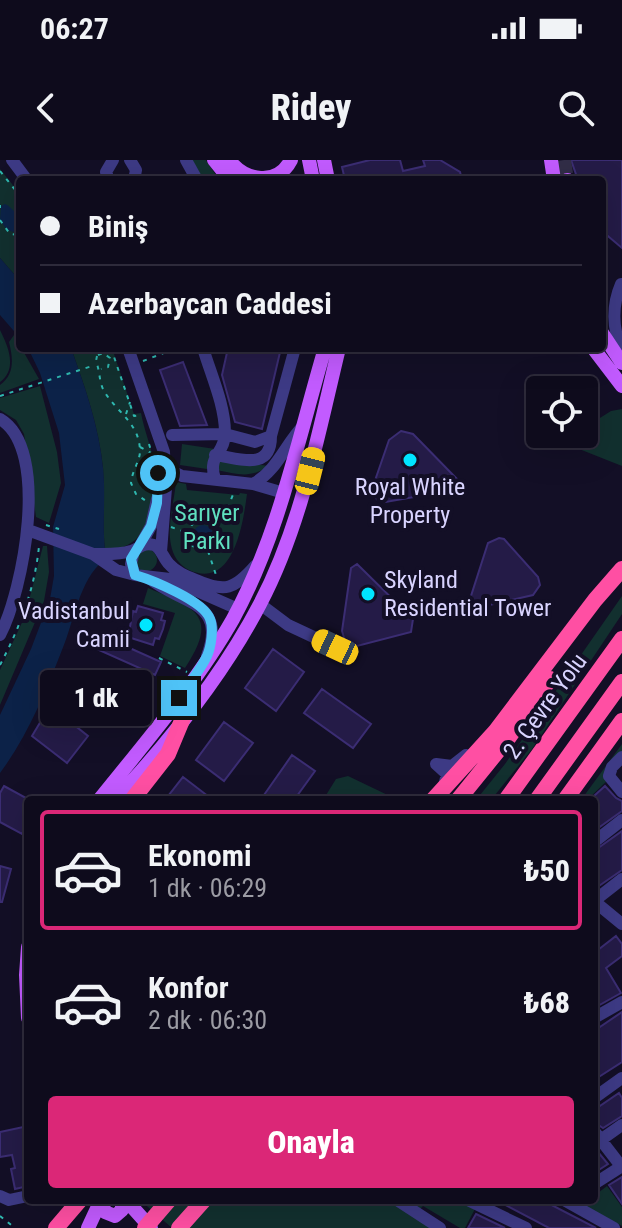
<!DOCTYPE html>
<html lang="tr">
<meta charset="utf-8">
<style>
:root{--surface:#0e0b1c;--page:#1c1929;--text:#f1f3f6;--muted:#9b9ba3;--line:#2e2b3b;--accent:#db2777}
body{margin:0;font-family:"Roboto Condensed",sans-serif;background:var(--page);color:var(--text);height:100vh;display:flex;flex-direction:column;font-size:30px;white-space:nowrap}
*{box-sizing:border-box;margin:0}
p{font-size:26px;color:var(--muted)}
.icon{flex:none;width:44px;height:44px;fill:none;stroke:currentColor;stroke-width:2;stroke-linecap:round;stroke-linejoin:round}
.map{position:relative;flex:1;overflow:hidden}
.panel{position:absolute;left:24px;top:636px;width:574px;height:408px;display:flex;flex-direction:column;background:var(--surface);border-radius:8px;box-shadow:0 8px 32px #0002,0 0 0 2px var(--line)}
.panel>*{flex:none}
.banner{position:absolute;left:16px;top:16px;width:590px;height:176px;border-radius:8px;box-shadow:0 8px 32px #0002,0 0 0 2px var(--line);display:grid;align-content:center;height:176px;padding:0 24px;background:var(--surface)}
.controls{position:absolute;left:526px;top:216px;display:grid;gap:16px}
.controls a{display:grid;place-items:center;width:72px;height:72px;border-radius:8px;background:var(--surface);box-shadow:0 8px 32px #0002,0 0 0 2px var(--line);font-size:40px}
.end{position:absolute;width:36px;height:36px;margin:-18px;border:10px solid #4fc3f7;background:#111;box-shadow:0 0 0 4px #111}
.from{border-radius:50%}
.bubble{position:absolute;height:56px;border-radius:8px;background:var(--surface);box-shadow:0 8px 32px #0002,0 0 0 2px var(--line);font-size:26px;font-weight:800;line-height:56px;text-align:center}
.car{position:absolute;width:24px;height:48px;margin:-24px -12px;border-radius:10px;box-shadow:0 0 6px 2px #0007;background:linear-gradient(#f5c518 24%,#345 0 40%,#f5c518 0 76%,#345 0 86%,#f5c518 0)}
.banner b{display:flex;align-items:center;gap:28px;height:76px;font-size:30px}
.banner b+b{border-top:2px solid var(--line)}
.banner i{width:20px;height:20px;background:var(--text)}
ul{padding:14px 0 0;list-style:none}
li{display:flex;align-items:center;gap:24px;height:120px;margin:0 16px 12px;padding:0 8px;border:4px solid transparent;border-radius:8px}
li div{flex:1}
li b{display:block;font-size:30px}
li em{font-style:normal;font-weight:800}
li.current{border-color:var(--accent)}
li>.icon{width:72px;height:72px;stroke-width:1.5}
.button{display:flex;gap:16px;margin-top:auto;padding:16px 24px}
.button a{flex:1;height:92px;border-radius:8px;background:var(--accent);color:#fff;font-size:32px;font-weight:800;line-height:92px;text-align:center}
.status{display:flex;justify-content:space-between;align-items:center;height:56px;padding:0 40px;background:var(--surface);direction:ltr}
.status svg{height:22px;fill:currentColor}
header{display:flex;justify-content:space-between;align-items:center;height:104px;padding:0 24px;background:var(--surface);font-size:36px;font-weight:800}
.map>svg:first-child{display:block}
.green{fill:#12302f}
.water{fill:#0c2248}
.building{fill:#241b47;stroke:#3b2d73;stroke-width:2}
.lines{fill:none;stroke-linecap:round;stroke-linejoin:round}
.major-tunnel{stroke:#312d47;stroke-width:14;stroke-dasharray:14 7;stroke-linecap:butt}
.path{stroke:#2fb8b0;stroke-width:2;stroke-dasharray:4 6;stroke-linecap:butt}
.minor{stroke:#3d3a85;stroke-width:12}
.major{stroke:#c25bff;stroke-width:14}
.highway{stroke:#ff4fa3;stroke-width:16}
.route{stroke:#4fc3f7;stroke-width:10}
.poi-dot{fill:#00e5ff;stroke:#130f26;stroke-width:3}
.labels{text-anchor:middle;dominant-baseline:central;stroke-width:8;stroke-linejoin:round;paint-order:stroke}
.poi-label{font-size:24px;fill:#d9d4ff;stroke:#130f26}
.park-label{font-size:24px;fill:#5fe0c0;stroke:#130f26}
.street-label{font-size:24px;fill:#d9d4ff;stroke:#130f26}
</style>
<div class="status"><b>06:27</b><svg viewBox="0 0 49 12"><path d="M0 12V9h3v3zM5 12V6h3v6zM10 12V3h3v9zM15 12V0h3v12zM26 1h20v11H26zM47 4h2v5h-2z"/></svg></div>
<header><svg class="icon" aria-label="back" viewBox="0 0 24 24"><path d="M15 5l-7 7 7 7"/></svg>Ridey<svg class="icon" aria-label="search" viewBox="0 0 24 24"><circle cx="10" cy="10" r="6"/><path d="M15 15l6 6"/></svg></header>
<div class="map">
<svg width="622" height="1068" viewBox="0 0 622 1068">
<rect width="100%" height="100%" fill="#130f26"/>
<path class="green" d="M190 0H206L219 20H202Z
M0 9 20 34V121L0 98Z
M0 170C8 186 18 209 0 222Z
M14 175 39 219 0 233V225C15 214 13 198 9 182Z
M71 188H112L134 254 141 253C144 270 151 286 154 303 160 340 151 390 105 390 102 363 105 336 103 308 99 267 85 227 71 188Z
M40 226 57 292 61 323 49 363 36 357 24 274 16 260 0 250V238Z
M622 249V306L569 285 568 278 575 274H584V268L611 251Z
M182 284 215 289 207 309 180 305Z
M219 299 269 306C250 319 238 314 216 310Z
M176 322 186 324 187 330 239 335 240 333 247 334C243 363 234 430 189 410 179 405 173 396 171 385 167 366 174 342 176 322Z
M43 386H47L49 412 44 441 0 545V510L25 456Z
M135 400a11 11 0 1 1 22 0a11 11 0 1 1-22 0Z
M148 428C195 448 220 455 185 508L160 496 175 453 143 444Z
M622 436V454L532 589 491 640H476L505 604Z
M622 584V591L604 613 609 619 587 640H581Z
M348 616 398 640H323L336 619Z
M607 1026 622 1047V1066L582 1045 589 1040H594V1036Z
M140 1040H390L430 1068H172Z
M407 1040H454L476 1047 465 1068H460L423 1046 420 1049Z"/>
<path class="water" d="M5 44C16 49 22 62 17 73L7 70 0 60 1 46Z
M0 98 20 121V178L0 155Z
M28 188H71C85 227 99 267 103 308 106 336 102 363 105 390L104 400C79 420 74 462 62 490 46 531 27 577 0 613V555L31 489 50 439 54 416 53 367 65 325 59 273 40 213Z
M193 375a10 10 0 1 1 20 0a10 10 0 1 1-20 0Z"/>
<path class="building" d="M370 0H400L403 11 425 6 423 0H440L460 12 462 20H345L342 7Z
M571 0H622V88L602 71V20H578Z
M228 188H281L262 269 235 262 222 215Z
M183 202 207 265 180 266 160 210Z
M401 271 413 274 458 320 454 330 380 343 371 332 389 280Z
M499 378 504 379 538 417 540 425 533 435 481 447 474 443 471 436 488 383Z
M357 404 413 459 411 472 357 486 345 481 342 471 351 408Z
M138 446 163 453 161 460 165 461 163 469 159 479 155 478 153 485 128 477 133 451 136 452Z
M96 473 161 502 155 515 90 486Z
M273 489 304 512 276 551 245 528Z
M322 529 371 564 353 588 304 553Z
M50 546 88 576 67 603 32 576Z
M224 562 253 583 224 621 196 600Z
M292 595 315 611 294 640H270L264 635Z
M183 617 213 640H165Z
M4 626 28 639V663L22 674 0 662V633Z
M605 626 616 638 622 641V651L594 671V653L598 648 594 644V636Z
M622 671V710L596 728 594 726V691Z
M0 706 11 709 2 742H0Z
M616 776 622 784V796L606 808 621 833 594 848V793Z
M622 852V902L594 920V871Z
M619 933 622 938V956L603 968 594 962V950Z
M28 966V1026L15 1029 11 1009 15 1008 12 995 0 997V972Z
M598 992 608 1004 594 1013V993Z
M622 1017V1044L609 1025Z
M496 1040H542L596 1068H549Z
M476 1054 505 1068H468Z"/>
<g class="lines">
<path class="major-tunnel" d="M564 0 567 20"/>
<path class="path" d="M0 11 20 36
M0 45V48
M0 60 10 74 20 75
M91 188 97 196 96 201C100 211 99 222 104 231 117 253 140 263 140 292 139 303 132 311 131 323L136 334 146 341
M111 188 134 256 141 255
M98 195 103 193 110 198 108 207 101 209
M143 201 177 188
M0 236 95 205
M126 254 130 242
M149 284 154 301
M140 287 151 293
M188 375a15 15 0 1 1 30 0a15 15 0 1 1-30 0Z
M215 364 228 347 234 332
M46 365 59 369
M171 367 188 373
M208 391 216 415
M159 498 187 512
M0 505C20 467 35 428 39 386
M0 1056 15 1068"/>
<path class="minor" d="M12 0 27 20
M130 0 136 10 134 20
M186 0 197 20
M109 20 106 12 113 0
M621 124C612 145 612 169 622 189
M128 188 164 292 166 328 161 392
M203 188C211 215 225 245 225 273 225 294 207 295 215 319
M0 259C51 289 23 431 0 475
M172 275 225 274 255 282 271 276 295 188
M215 295C239 298 271 312 271 276
M166 303 174 312 182 316 253 324 284 333
M253 324C278 310 285 284 304 265
M28 370 93 394 116 410 135 415
M140 386 151 366 157 339
M134 391 131 404 135 415 170 419 238 449
M93 394C105 394 119 395 131 391 139 389 143 382 154 385 162 389 163 398 169 404 176 412 186 416 196 420 225 433 235 429 255 406
M149 418C179 444 228 440 207 496
M260 444 288 465 335 487
M622 597 612 607 609 616 622 632
M444 626 447 614 436 604 452 606 466 595
M594 682 622 660
M594 741 622 764
M594 741 622 719
M594 858 622 842
M594 938 622 918
M594 971 621 1006
M595 984 622 965
M594 1024 622 1006
M0 1036 9 1040 28 1036
M397 1040 440 1068
M468 1040 526 1068
M564 1040 614 1068"/>
<path class="major" d="M214 0 230 20
M229 0C245 21 277 27 291 0
M309 0 313 20
M324 0 328 20
M551 0 554 20
M567 20H568
M602 173 622 203
M593 188 622 226
M99 640C144 584 198 521 233 459 279 375 298 279 325 188
M115 640C170 581 223 515 260 444 302 364 318 274 339 188
M28 787 26 815 28 858
M101 1040 105 1052 115 1056 122 1050V1040
M126 1040 151 1068
M88 1068 101 1040"/>
<path class="highway" d="M132 640 168 594 183 558
M433 640 495 572 595 440 622 409
M458 640 509 577 550 519
M506 640 622 479
M537 640 622 522
M565 640 622 561
M56 1068 80 1040
M145 1068 169 1040
M179 1068 204 1040"/>
</g>
<g class="lines">
<path class="route" d="M158 313 157 343 151 366 131 399 135 415C152 420 204 441 210 459 214 468 211 487 207 496 200 511 188 524 179 538"/>
</g>
<g class="poi-dot">
<circle cx="410" cy="300" r="8"/>
<circle cx="368" cy="434" r="8"/>
<circle cx="146" cy="465" r="8"/>
</g>
<g class="labels">
<g class="poi-label">
<text x="410" y="327">Royal White<tspan x="410" dy="28">Property</tspan></text>
<text x="384" y="420" text-anchor="start">Skyland<tspan x="384" dy="28">Residential Tower</tspan></text>
<text x="130" y="451" text-anchor="end">Vadistanbul<tspan x="130" dy="28">Camii</tspan></text>
</g>
<g class="park-label">
<text x="207" y="353">Sarıyer<tspan x="207" dy="28">Parkı</tspan></text>
</g>
<g class="street-label">
<text transform="translate(545 546) rotate(-54)">2. Çevre Yolu</text>
</g>
</g>
</svg>
<div class="controls">
<a><svg class="icon" aria-label="locate" viewBox="0 0 24 24"><circle cx="12" cy="12" r="6"/><path d="M12 2v4M12 18v4M2 12h4M18 12h4"/></svg></a>
</div>
<i class="end from" style="left:158px;top:313px"></i>
<i class="end" style="left:179px;top:538px"></i>
<div class="bubble" style="left:40px;top:510px;width:112px">1 dk</div>
<i class="car" style="left:310px;top:311px;rotate:14deg"></i>
<i class="car" style="left:335px;top:487px;rotate:295deg"></i>
<div class="banner">
<b><i class="from"></i>Biniş</b>
<b><i></i>Azerbaycan Caddesi</b>
</div>
<section class="panel">
<ul>
<li class="current"><svg class="icon" aria-label="car" viewBox="0 0 24 24"><path d="M5 17H2v-5l4-1 3-4h7l3 4 3 1v5h-3M9 17h6M6 11h13"/><circle cx="7" cy="17" r="2"/><circle cx="17" cy="17" r="2"/></svg><div><b>Ekonomi</b><p>1 dk · 06:29</p></div><em>₺50</em></li>
<li><svg class="icon" aria-label="car" viewBox="0 0 24 24"><path d="M5 17H2v-5l4-1 3-4h7l3 4 3 1v5h-3M9 17h6M6 11h13"/><circle cx="7" cy="17" r="2"/><circle cx="17" cy="17" r="2"/></svg><div><b>Konfor</b><p>2 dk · 06:30</p></div><em>₺68</em></li>
</ul>
<div class="button"><a>Onayla</a></div>
</section>
</div>
